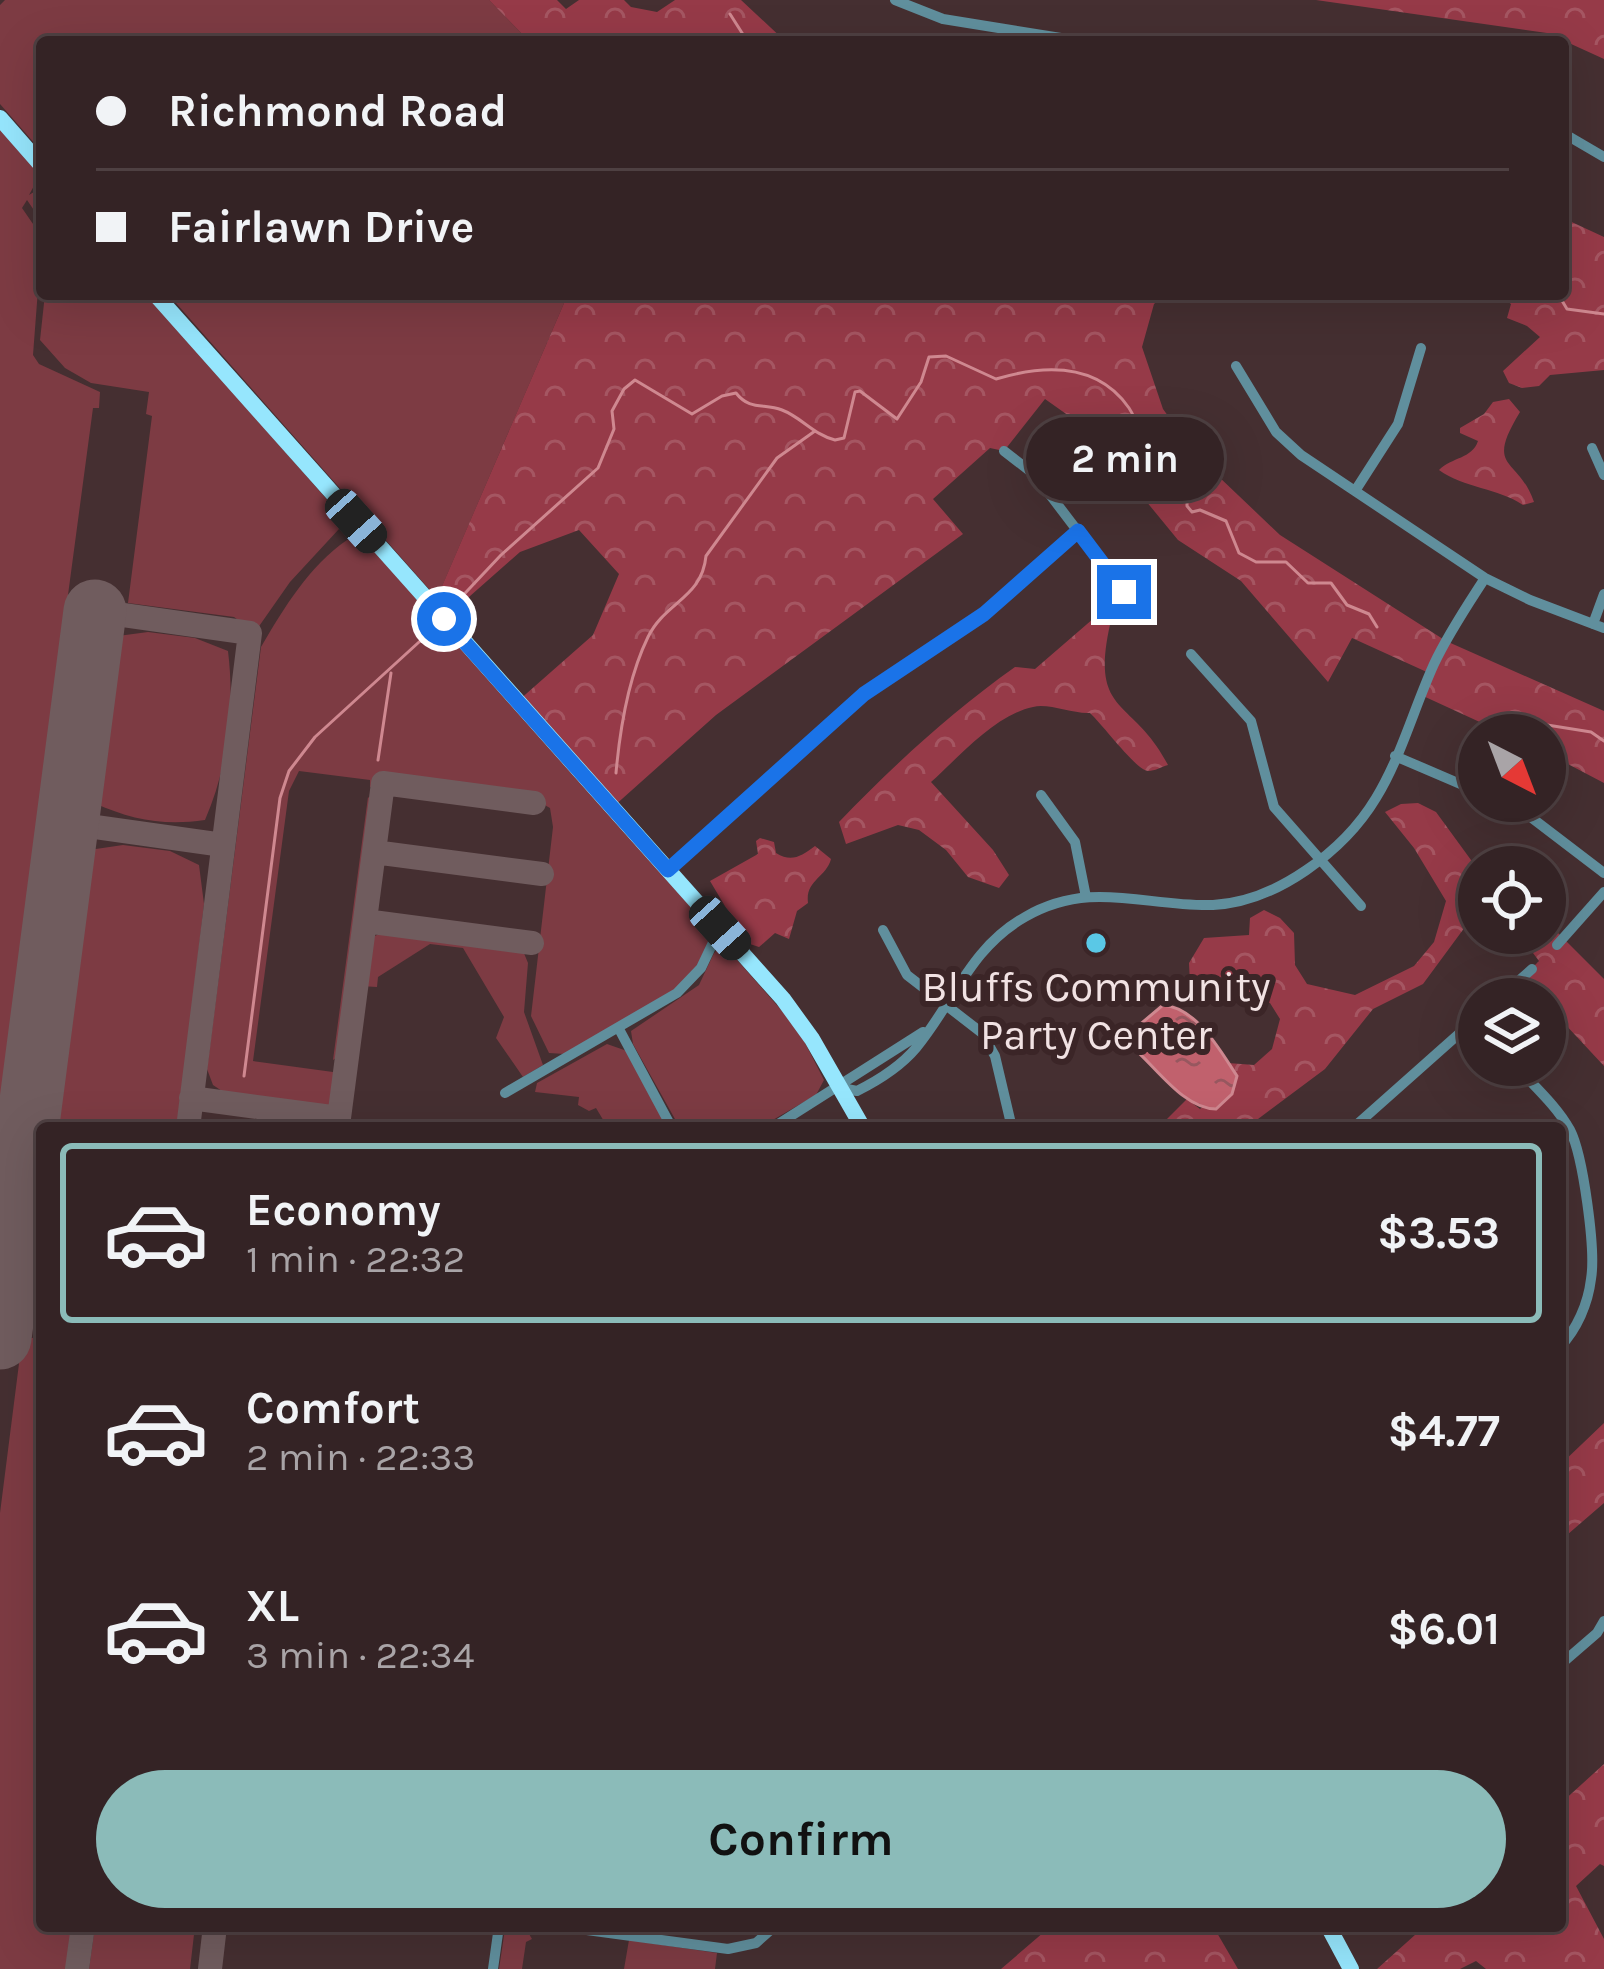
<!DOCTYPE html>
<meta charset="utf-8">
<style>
:root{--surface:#342325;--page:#3f2f32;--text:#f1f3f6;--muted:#a9a4a7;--line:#4e4042;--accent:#8bbbb9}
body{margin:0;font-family:Karla,sans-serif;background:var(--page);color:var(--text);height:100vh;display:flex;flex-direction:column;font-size:45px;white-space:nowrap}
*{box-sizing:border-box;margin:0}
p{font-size:39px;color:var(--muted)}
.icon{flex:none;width:66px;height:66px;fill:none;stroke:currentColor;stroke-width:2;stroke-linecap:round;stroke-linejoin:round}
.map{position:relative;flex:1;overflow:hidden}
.sheet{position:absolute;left:36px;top:1122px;width:1530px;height:810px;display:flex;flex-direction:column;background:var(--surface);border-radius:12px;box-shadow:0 12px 48px #0002,0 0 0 3px var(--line)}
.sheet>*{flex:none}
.hud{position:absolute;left:36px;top:36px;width:1533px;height:264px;border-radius:12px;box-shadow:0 12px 48px #0002,0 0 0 3px var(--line);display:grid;align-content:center;height:264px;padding:0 60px;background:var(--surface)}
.needle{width:78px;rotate:138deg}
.fabs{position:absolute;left:1458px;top:714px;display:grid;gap:24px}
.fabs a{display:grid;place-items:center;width:108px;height:108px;border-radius:50%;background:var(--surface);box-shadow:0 12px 48px #0002,0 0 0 3px var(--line);font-size:60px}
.end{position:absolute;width:54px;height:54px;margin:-27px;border:15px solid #1a73e8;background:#fff;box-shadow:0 0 0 6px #fff}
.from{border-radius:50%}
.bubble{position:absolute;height:84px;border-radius:42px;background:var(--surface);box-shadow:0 12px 48px #0002,0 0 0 3px var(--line);font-size:39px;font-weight:700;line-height:84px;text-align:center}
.car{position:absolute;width:36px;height:72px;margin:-36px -18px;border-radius:15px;box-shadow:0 0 9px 3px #0007;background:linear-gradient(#222 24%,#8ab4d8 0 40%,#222 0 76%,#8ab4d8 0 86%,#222 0)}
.hud b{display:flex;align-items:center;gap:42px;height:114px;font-size:45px}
.hud b+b{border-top:3px solid var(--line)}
.hud i{width:30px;height:30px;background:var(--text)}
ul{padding:21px 0 0;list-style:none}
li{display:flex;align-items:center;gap:36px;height:180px;margin:0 24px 18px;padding:0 36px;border:6px solid transparent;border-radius:12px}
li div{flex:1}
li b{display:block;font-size:45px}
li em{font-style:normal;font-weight:700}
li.on{border-color:var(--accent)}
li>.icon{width:108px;height:108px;stroke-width:1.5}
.action{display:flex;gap:24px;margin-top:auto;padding:24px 60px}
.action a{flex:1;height:138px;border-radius:72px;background:var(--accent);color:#111;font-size:48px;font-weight:700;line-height:138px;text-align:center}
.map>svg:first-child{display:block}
.grass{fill:#7d3b43}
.forest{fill:url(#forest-crowns)}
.water{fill:url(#water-ripples);stroke:#cf8890;stroke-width:3}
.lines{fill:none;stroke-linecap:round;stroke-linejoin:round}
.stream{stroke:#cf8890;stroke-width:3}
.taxiway{stroke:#705c5e;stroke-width:24}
.runway{stroke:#705c5e;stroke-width:63}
.minor{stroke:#608f9d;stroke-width:10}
.primary{stroke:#96e6fd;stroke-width:16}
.route{stroke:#1a73e8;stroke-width:15}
.poi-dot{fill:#5ac8e6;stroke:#3b2527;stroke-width:4.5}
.labels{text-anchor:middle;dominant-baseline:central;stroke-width:12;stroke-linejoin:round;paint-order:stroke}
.poi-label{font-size:42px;fill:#f1e2e3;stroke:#3b2527}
</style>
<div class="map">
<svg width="1604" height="1969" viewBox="0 0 1604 1969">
<defs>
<pattern id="forest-crowns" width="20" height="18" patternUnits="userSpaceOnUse" patternTransform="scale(3)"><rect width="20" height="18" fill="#963a48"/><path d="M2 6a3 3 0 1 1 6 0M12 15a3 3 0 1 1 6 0" fill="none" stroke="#a55662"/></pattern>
<pattern id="water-ripples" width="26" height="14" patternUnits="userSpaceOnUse" patternTransform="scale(3)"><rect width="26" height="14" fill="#c1616d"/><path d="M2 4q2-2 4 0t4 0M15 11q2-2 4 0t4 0" fill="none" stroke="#97575f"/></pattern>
</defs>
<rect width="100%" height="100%" fill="#452f31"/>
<path class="grass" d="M5 0H489L530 42H42V152L0 104V5Z
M0 128 41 173 29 195 42 187V222L27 200 22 208 42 237 33 355 39 364 100 392 99 408H93L68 595 77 598 0 1182Z
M45 294H147L337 511 339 529 290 582 255 632 234 617 128 603 152 416 146 414 149 392 91 383 65 368 40 340Z
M168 294H568L437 598Z
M347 540H365L707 923C728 979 603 1033 565 1054L549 1053 531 1016 553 827 550 808 534 799 382 781 377 789 370 787V780L299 771 289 791 253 1061 333 1072 340 1082 337 1103 327 1106 222 1091 213 1085 207 1069 261 647C284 608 309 566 347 540Z
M148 632 195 638 228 651C235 708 228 767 205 820 164 826 132 820 94 803L113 641 118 636Z
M368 797 376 805 343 1053 333 1060Z
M123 845 170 851 199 865 204 904 178 1128H52L89 850Z
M391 929 521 946 528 963 524 1012 543 1065 523 1077 496 1038 504 1017 463 948 430 944 378 977 377 987 360 986 370 938Z
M723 944 798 1029 824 1080 816 1095 759 1128H680L633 1044 631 1031 699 985 714 953Z
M607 1044 627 1051 667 1128H608L596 1108 589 1111 578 1105 579 1097 535 1092 537 1083Z
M42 1336V1926H73L67 1969H0V1513L22 1340Z
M95 1926H195L190 1969H89Z
M509 1926 525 1927 532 1939 526 1942 522 1969H499L505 1929Z
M629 1940 717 1953 715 1969H624Z"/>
<path class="forest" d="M489 0H557L566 9 579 0H624L631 7 657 12 675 0H741L786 42H530Z
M1316 0H1604V59L1547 33Z
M1563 218 1604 237V370L1550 375 1539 386 1522 388 1509 383 1503 371 1540 337 1527 326 1507 318 1511 304 1498 294H1563Z
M568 294H1165L1154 304 1142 347 1163 409 1197 456 1280 535 1446 641 1604 711V783L1545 752V735H1508L1421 695 1429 673 1352 638 1328 682 1241 581 1178 540 1086 428 1045 399 1004 451 990 448 933 499 963 534 716 715 613 807 518 701 593 635 619 574 579 530 520 552 444 619 433 607Z
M1509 399 1520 412C1484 471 1518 456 1534 502L1523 505C1498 488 1464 488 1439 470 1452 457 1472 459 1478 441L1460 433V428L1484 414 1493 402Z
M1101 612 1112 616C1087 718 1132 695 1168 765 1161 767 1155 771 1148 771 1137 771 1103 725 1090 713 1072 714 1049 703 1033 707 995 715 959 757 931 782L993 850 1009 875 999 888 968 877 946 850 919 830 898 825 846 844 839 822C894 765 950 713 1015 667L1035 669Z
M1418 803 1436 812 1479 871V908L1423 984 1373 1009 1325 1069 1246 1128H1158L1187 1099 1200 1109 1237 1076 1228 1063 1254 1065 1272 1049 1280 1019 1270 1003 1240 996 1222 977 1190 983 1189 963 1204 938 1249 935 1250 918 1264 910 1280 918 1294 933 1295 965 1307 984 1355 995 1414 966 1434 942 1446 901 1414 848 1385 812 1401 804Z
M760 838 774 842 776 853C792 863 801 856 815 846L831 859C826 878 805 880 808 903L797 911 789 939 775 933 759 947 747 943 710 881 758 854 756 841Z
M1545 920 1604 979V1066L1522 978 1539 961 1518 933H1545Z
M1604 1423V1503L1560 1541V1465Z
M1604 1764V1866L1600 1864 1576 1886 1604 1939V1969H1486L1476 1961 1460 1969H1377L1425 1926H1560V1804Z
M1051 1926H1213L1238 1969H1001Z"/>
<path class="water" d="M1163 1005C1197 1008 1219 1049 1237 1076L1232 1094 1216 1109C1183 1109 1155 1065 1130 1045L1131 1032Z"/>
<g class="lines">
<path class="stream" d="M730 14 744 36 743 42
M1558 294 1567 309 1604 314
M453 606 501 555 598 468 614 429 612 411 624 389 635 380 692 414 722 396 736 393C750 411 764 403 782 410 801 417 814 435 835 440L844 438 855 392 860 391 897 419 921 382 929 357 946 356 996 379C1043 365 1097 362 1129 408 1138 422 1141 438 1149 452L1178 456 1187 471V506L1192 512 1200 510 1226 521 1239 553 1256 562H1286L1308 583H1331L1347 605 1369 614 1377 627
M1541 724 1591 732 1604 741
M378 760 391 673
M616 773C620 728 628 678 648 637 665 602 702 598 706 556L777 458 815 431
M244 1076 280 798 289 771 315 737 430 632"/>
<path class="taxiway" d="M95 611 250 633 188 1128
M67 823 223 845
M374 852 542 874
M365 921 532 943
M191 1098 339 1118 383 783 534 803
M4 1310 42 1315
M77 1969 83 1926
M210 1969 215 1926"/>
<path class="runway" d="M0 1338 95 611"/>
<path class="minor" d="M895 0 943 19 1086 42
M1563 133 1604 157
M1236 366 1276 432 1301 455 1485 578 1530 600 1604 628
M1592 448 1604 475
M1004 451 1035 475 1124 592
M1355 491 1398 424 1421 348
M1593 624 1604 594
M1191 654 1251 721 1274 807 1361 906
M1395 756 1479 792
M1041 795 1075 842 1086 897
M1501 801 1528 815 1604 873
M668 870 864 694 984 614 1078 531
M883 930 907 975 982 1033 995 1056 1012 1128
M1557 945 1604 892
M1498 999 1532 969
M619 1029 672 1128
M1515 1065C1533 1085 1557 1106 1570 1130 1583 1155 1596 1250 1591 1279 1588 1304 1577 1329 1560 1347
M842 1088 857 1091C879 1080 900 1067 916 1048 954 1002 970 948 1025 917 1091 879 1145 907 1213 905 1276 902 1344 851 1376 798 1401 757 1414 708 1434 664 1448 634 1467 606 1485 578
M505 1093 677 993 701 968 720 928
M772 1128 923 1032
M1353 1128 1479 1016
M1560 1665 1597 1633 1604 1621
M557 1926 728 1949 756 1943 775 1926
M493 1969 499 1926"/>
<path class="primary" d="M0 118 42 166
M155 294 783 999 812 1039 863 1128
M1328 1926 1351 1969"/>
</g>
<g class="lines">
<path class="route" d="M444 619 668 870 864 694 984 614 1078 531 1124 592"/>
</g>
<circle class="poi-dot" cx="1096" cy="943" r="12"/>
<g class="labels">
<g class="poi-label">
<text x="1096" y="987">Bluffs Community<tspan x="1096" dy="48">Party Center</tspan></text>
</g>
</g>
</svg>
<div class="fabs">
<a><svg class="needle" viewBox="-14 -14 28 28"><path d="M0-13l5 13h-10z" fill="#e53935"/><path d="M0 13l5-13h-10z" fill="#a9a4a7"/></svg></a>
<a><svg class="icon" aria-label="locate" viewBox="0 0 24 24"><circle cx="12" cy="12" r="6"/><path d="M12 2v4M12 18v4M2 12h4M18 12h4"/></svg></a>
<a><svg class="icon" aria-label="layers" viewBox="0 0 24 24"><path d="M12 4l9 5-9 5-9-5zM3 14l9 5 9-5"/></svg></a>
</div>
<i class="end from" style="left:444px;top:619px"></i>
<i class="end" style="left:1124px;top:592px"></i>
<div class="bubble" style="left:1026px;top:417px;width:198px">2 min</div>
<i class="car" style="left:356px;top:521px;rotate:138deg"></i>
<i class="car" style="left:720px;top:928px;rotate:138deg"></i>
<div class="hud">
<b><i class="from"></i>Richmond Road</b>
<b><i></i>Fairlawn Drive</b>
</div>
<section class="sheet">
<ul>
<li class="on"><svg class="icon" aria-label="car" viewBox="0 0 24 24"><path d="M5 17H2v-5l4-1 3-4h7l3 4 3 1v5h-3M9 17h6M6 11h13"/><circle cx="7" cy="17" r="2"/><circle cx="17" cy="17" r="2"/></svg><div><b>Economy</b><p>1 min · 22:32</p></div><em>$3.53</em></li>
<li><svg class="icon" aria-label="car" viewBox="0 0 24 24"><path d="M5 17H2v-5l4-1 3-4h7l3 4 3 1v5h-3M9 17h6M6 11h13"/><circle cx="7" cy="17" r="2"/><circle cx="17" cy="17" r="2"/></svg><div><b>Comfort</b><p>2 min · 22:33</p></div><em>$4.77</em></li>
<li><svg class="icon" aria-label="car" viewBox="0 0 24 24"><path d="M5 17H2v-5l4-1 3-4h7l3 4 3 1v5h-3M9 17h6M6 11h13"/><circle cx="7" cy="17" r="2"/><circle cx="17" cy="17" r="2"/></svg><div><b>XL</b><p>3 min · 22:34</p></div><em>$6.01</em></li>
</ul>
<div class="action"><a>Confirm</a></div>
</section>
</div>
